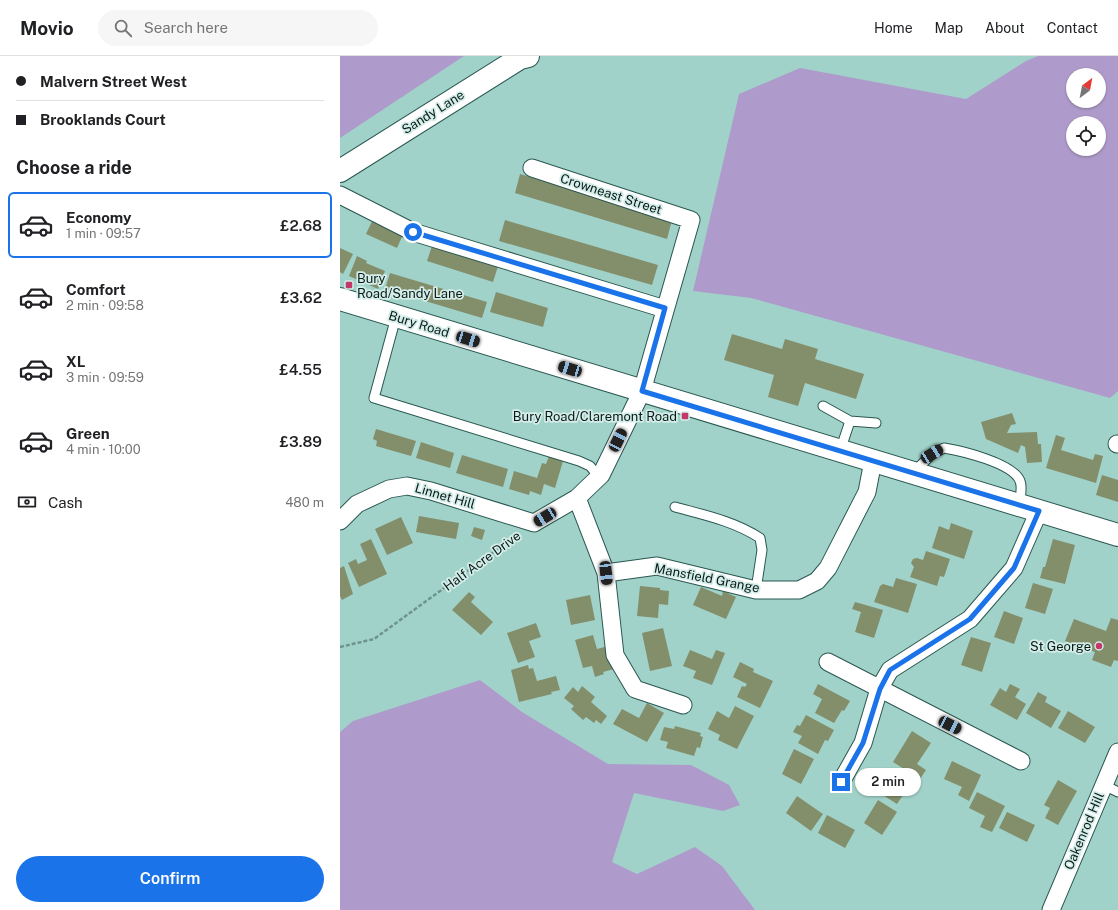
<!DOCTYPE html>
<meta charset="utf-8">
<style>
:root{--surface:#fff;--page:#f6f6f6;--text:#202124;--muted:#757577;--line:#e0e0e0;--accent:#1a73e8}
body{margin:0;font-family:"Public Sans",sans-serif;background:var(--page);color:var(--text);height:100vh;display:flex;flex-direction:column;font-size:15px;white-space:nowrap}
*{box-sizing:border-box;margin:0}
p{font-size:13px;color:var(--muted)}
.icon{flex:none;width:22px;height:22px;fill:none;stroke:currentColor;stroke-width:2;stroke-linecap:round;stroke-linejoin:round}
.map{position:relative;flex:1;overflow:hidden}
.drawer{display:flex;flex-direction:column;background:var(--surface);width:340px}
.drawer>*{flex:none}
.hud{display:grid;align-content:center;height:88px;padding:0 16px;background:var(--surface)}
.needle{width:26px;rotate:32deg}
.controls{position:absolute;left:726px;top:12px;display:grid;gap:8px}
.controls a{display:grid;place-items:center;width:40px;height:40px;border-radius:50%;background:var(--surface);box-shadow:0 1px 3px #0004;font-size:20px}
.end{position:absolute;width:18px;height:18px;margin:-9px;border:5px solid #1a73e8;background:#fff;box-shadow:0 0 0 2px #fff}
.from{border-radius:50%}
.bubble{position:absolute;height:28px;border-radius:14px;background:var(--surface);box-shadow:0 1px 3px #0004;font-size:13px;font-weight:600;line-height:28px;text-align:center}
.car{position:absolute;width:12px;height:24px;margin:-12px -6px;border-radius:5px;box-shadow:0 0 3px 1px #0007;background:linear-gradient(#222 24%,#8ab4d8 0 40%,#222 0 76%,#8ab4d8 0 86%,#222 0)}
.hud b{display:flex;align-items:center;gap:14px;height:38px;font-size:15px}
.hud b+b{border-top:1px solid var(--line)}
.hud i{width:10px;height:10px;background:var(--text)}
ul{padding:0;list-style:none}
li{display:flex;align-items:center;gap:12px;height:66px;margin:0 8px 6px;padding:0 8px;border:2px solid transparent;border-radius:6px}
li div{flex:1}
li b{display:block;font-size:15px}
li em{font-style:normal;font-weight:600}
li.on{border-color:var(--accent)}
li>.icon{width:36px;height:36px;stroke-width:1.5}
h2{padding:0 16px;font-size:18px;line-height:48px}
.pay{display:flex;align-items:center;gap:10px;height:44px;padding:0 16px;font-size:15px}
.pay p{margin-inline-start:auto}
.action{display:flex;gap:8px;margin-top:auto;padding:8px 16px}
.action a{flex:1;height:46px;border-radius:24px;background:var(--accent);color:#fff;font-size:16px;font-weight:600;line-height:46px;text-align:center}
header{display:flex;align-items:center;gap:24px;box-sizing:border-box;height:56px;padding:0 20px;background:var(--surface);border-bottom:1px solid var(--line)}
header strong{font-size:19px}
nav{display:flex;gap:22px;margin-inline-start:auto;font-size:14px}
.search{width:280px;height:36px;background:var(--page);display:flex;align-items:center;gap:10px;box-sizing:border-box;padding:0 14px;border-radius:22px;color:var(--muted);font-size:15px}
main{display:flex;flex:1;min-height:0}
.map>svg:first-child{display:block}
.green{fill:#ae9bcb;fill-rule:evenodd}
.building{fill:#838e6b}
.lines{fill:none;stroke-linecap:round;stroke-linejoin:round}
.service-casing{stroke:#295750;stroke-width:11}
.minor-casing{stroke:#295750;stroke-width:19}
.secondary-casing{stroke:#295750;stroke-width:24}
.path{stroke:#6d948d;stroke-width:2.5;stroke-dasharray:4 2;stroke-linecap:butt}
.service{stroke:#fff;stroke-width:9}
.minor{stroke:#fff;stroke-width:17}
.secondary{stroke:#fff;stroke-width:22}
.route{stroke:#1a73e8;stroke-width:5}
.poi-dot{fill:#c3376b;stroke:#d5ede8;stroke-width:1.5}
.labels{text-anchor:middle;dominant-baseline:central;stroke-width:3.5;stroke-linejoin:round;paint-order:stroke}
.street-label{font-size:13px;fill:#081b18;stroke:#d5ede8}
.poi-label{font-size:13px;fill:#081b18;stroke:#d5ede8;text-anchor:end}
</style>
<header>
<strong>Movio</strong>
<div class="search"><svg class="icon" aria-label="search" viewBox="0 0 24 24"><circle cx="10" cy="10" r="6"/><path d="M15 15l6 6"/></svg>Search here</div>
<nav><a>Home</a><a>Map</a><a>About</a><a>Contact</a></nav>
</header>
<main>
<section class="drawer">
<div class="hud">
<b><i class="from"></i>Malvern Street West</b>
<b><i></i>Brooklands Court</b>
</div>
<h2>Choose a ride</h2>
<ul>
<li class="on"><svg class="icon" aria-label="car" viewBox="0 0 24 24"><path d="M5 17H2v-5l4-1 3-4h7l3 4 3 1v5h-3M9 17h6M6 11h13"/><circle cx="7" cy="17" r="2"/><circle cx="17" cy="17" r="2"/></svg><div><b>Economy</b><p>1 min · 09:57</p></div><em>£2.68</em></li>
<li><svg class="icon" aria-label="car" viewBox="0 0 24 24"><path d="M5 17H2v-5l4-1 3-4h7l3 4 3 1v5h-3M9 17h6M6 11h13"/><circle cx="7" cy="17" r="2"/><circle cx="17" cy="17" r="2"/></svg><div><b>Comfort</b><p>2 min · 09:58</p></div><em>£3.62</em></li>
<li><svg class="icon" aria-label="car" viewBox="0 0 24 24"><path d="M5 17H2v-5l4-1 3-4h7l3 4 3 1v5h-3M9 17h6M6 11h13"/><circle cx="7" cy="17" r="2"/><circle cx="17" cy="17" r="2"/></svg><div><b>XL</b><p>3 min · 09:59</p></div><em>£4.55</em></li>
<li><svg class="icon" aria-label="car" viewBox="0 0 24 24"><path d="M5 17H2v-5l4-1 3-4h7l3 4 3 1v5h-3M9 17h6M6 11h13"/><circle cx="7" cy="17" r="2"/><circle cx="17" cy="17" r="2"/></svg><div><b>Green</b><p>4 min · 10:00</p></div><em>£3.89</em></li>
</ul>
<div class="pay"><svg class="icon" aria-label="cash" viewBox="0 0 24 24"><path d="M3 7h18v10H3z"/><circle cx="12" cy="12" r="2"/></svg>Cash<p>480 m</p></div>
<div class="action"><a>Confirm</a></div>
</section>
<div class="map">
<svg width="778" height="854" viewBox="0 0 778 854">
<rect width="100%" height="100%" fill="#a1d2c9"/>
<path class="green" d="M0 0H124L0 82Z
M698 0H778V335L770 342 411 242 353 235 399 38 460 12 626 43 686 5ZM733 19H759V45H733ZM733 67H759V93H733Z
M140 624 182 656 268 708 351 709 389 729 400 749 383 755 294 737 272 806 297 818 355 791 382 810 415 854H0V676L13 665Z"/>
<path class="building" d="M180 118 332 164 327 183 175 137Z
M34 161 65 174 57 192 26 178Z
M165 164 318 209 312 229 159 185Z
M93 187 159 207 153 226 87 205Z
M0 192 13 198 3 218 0 216Z
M17 200 27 205 26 207 45 215 38 233 9 220Z
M50 217 147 246 142 262 45 233Z
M156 236 208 252 203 271 150 256Z
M392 278 442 293 445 283 478 293 475 303 524 318 516 343 465 327 458 350 428 341 434 319 384 304Z
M672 357 676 368 671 369 667 377 697 376 698 388H701L702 406 687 407 685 391 681 389 678 397 646 383 641 366Z
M36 373 76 385 71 400 36 390 37 385 33 383Z
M716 379 725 382 721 394 753 404 755 398 763 400 756 427 706 412Z
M81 386 114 397 110 412 76 402Z
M122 399 168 413 163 431 116 417Z
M209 400 223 405 215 432 204 428 201 439 190 435 189 439 169 433 174 415 197 422 202 407 206 408Z
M762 419 778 424V446L756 439Z
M79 460 119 467 116 483 76 476Z
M61 461 73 487 47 499 35 473Z
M611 467 633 475 624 503 592 492 599 470 609 474Z
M134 471 145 474 142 484 131 480Z
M31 483 47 518 19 531 8 507 16 503 18 508 27 504 20 488Z
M713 483 735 489 725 528 700 522 703 511H705Z
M586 495 610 503 604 521 600 520 597 530 570 521 574 511 571 507 573 503 577 502 583 504Z
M4 510 13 538 2 544 0 540V512Z
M556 522 577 528 568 557 534 546 540 530 543 528 553 531Z
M693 527 713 533 705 558 685 552Z
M300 530 320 532V534L329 535 328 549 319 548 318 562 297 560Z
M361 531 382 540 383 535 396 541 386 563 353 549Z
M129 536 135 541 131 546 153 566 141 579 112 554Z
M250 539 255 564 231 569 226 544Z
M515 546 543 554 534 582 515 576 521 556 512 553Z
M664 555 683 562 674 588 654 581Z
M771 562 778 564V605L774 604 771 611 752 604 755 596 725 585 734 563 766 575Z
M196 567 201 581 189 585 195 601 178 607 167 577Z
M323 572 332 610 310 615 302 577Z
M253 579 257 593 268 590 274 613 263 616 264 618 255 621 252 610 243 612 235 584Z
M631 581 651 587 642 616 621 609Z
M350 594 372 603 376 594 385 597 372 629 353 622 356 615 343 610Z
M400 606 414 613 413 616 433 625 420 652 397 641 402 630 405 631 407 628 393 621Z
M188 609 189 613 193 612 197 625 216 620 220 634 211 636 212 638 179 646 171 614Z
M478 628 510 645 504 655 502 654 494 667 475 657 482 643 473 638Z
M670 628 680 633 675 641 686 648 677 664 650 649 660 632 666 636Z
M242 630 255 641 251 646 267 660 261 668 256 664 254 667 246 661 243 664 231 653 234 650 224 642 233 631 238 636Z
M698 636 707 641 705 646 721 655 711 672 686 657Z
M307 647 324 657 307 686 273 668 282 653 299 662Z
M395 650 414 660 397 693 378 684 380 679 368 673 377 655 389 662Z
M728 655 755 671 745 687 718 672Z
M466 659 494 674 488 685 485 684 478 698 458 687 462 680 453 676 457 669 460 670Z
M335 670 361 677 360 680 363 681 360 692 357 691 354 700 326 692 328 686 320 684 324 671 334 673Z
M572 675 591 687 577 708 586 714 580 723 553 706Z
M454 693 474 703 461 728 442 718Z
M612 705 641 719 629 745 618 739 622 731 604 723Z
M554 712 573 724 557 748 538 736Z
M718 724 737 735 718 769 705 762 710 752 704 749Z
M637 736 665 750 652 776 640 771 645 760 629 752Z
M457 740 483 758 471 775 446 757Z
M538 744 557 756 542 779 524 767Z
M667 756 695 769 687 786 659 772Z
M487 759 515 774 505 792 478 777Z"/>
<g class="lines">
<g class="service-casing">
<path id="service" d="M56 261 34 342 239 405 250 410 259 421
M483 350 510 365 536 367
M500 395 510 365
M574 416 592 398 604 392C622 395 673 407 680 425 683 432 680 441 679 449
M335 451C364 459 394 465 420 482L422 494 416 534
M764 729 778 736"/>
</g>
<g class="minor-casing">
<path id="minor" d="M0 139 73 176 325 253
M777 388H778
M237 442 266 517 275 599 295 633 343 649
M0 465 17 448 49 433 67 430 91 435 194 467 237 442 261 419 302 335 351 164 192 112
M266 517 317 510 416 534H459L477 525 488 512 527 436 533 405
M488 606 681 705
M501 726 523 687 539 633 550 614 630 563 674 512 699 455
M711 854 778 696"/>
</g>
<g class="secondary-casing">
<path id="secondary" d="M0 115 180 2 188 0
M0 243 778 479"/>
</g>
<path class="path" d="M0 591 34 583 177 479"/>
<use href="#service" class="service"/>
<use href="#minor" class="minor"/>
<use href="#secondary" class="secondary"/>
</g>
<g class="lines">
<path class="route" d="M73 176 325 252 302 335 699 455 674 512 630 563 550 614 540 633 523 687 501 726"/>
</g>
<g class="poi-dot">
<rect x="5" y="225" width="8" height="8" rx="2"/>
<rect x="341" y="356" width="8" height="8" rx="2"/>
<circle cx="759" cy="590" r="4"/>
</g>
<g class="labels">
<g class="street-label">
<text transform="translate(93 56) rotate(-32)">Sandy Lane</text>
<text transform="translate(271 138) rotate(18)">Crowneast Street</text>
<text transform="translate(79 268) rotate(17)">Bury Road</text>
<text transform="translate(105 440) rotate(16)">Linnet Hill</text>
<text transform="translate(142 505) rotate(-36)">Half Acre Drive</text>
<text transform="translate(367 522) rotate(11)">Mansfield Grange</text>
<text transform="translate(744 775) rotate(-67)">Oakenrod Hill</text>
</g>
<g class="poi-label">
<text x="17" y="222" text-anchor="start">Bury<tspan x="17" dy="15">Road/Sandy Lane</tspan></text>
<text x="337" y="360">Bury Road/Claremont Road</text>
<text x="751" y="590">St George</text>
</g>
</g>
</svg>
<div class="controls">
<a><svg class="needle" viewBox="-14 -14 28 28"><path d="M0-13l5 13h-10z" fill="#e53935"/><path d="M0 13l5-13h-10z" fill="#757577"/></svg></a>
<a><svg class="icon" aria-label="locate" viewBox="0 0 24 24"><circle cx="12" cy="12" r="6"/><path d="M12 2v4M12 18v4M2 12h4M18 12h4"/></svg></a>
</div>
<i class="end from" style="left:73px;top:176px"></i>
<i class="end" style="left:501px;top:726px"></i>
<div class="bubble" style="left:515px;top:712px;width:66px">2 min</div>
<i class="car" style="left:128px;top:283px;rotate:107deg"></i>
<i class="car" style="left:230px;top:313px;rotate:287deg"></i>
<i class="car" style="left:278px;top:384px;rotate:26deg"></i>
<i class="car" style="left:592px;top:398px;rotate:58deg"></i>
<i class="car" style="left:205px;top:461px;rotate:239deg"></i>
<i class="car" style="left:266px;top:517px;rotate:174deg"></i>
<i class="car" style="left:610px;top:669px;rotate:117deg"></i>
</div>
</main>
